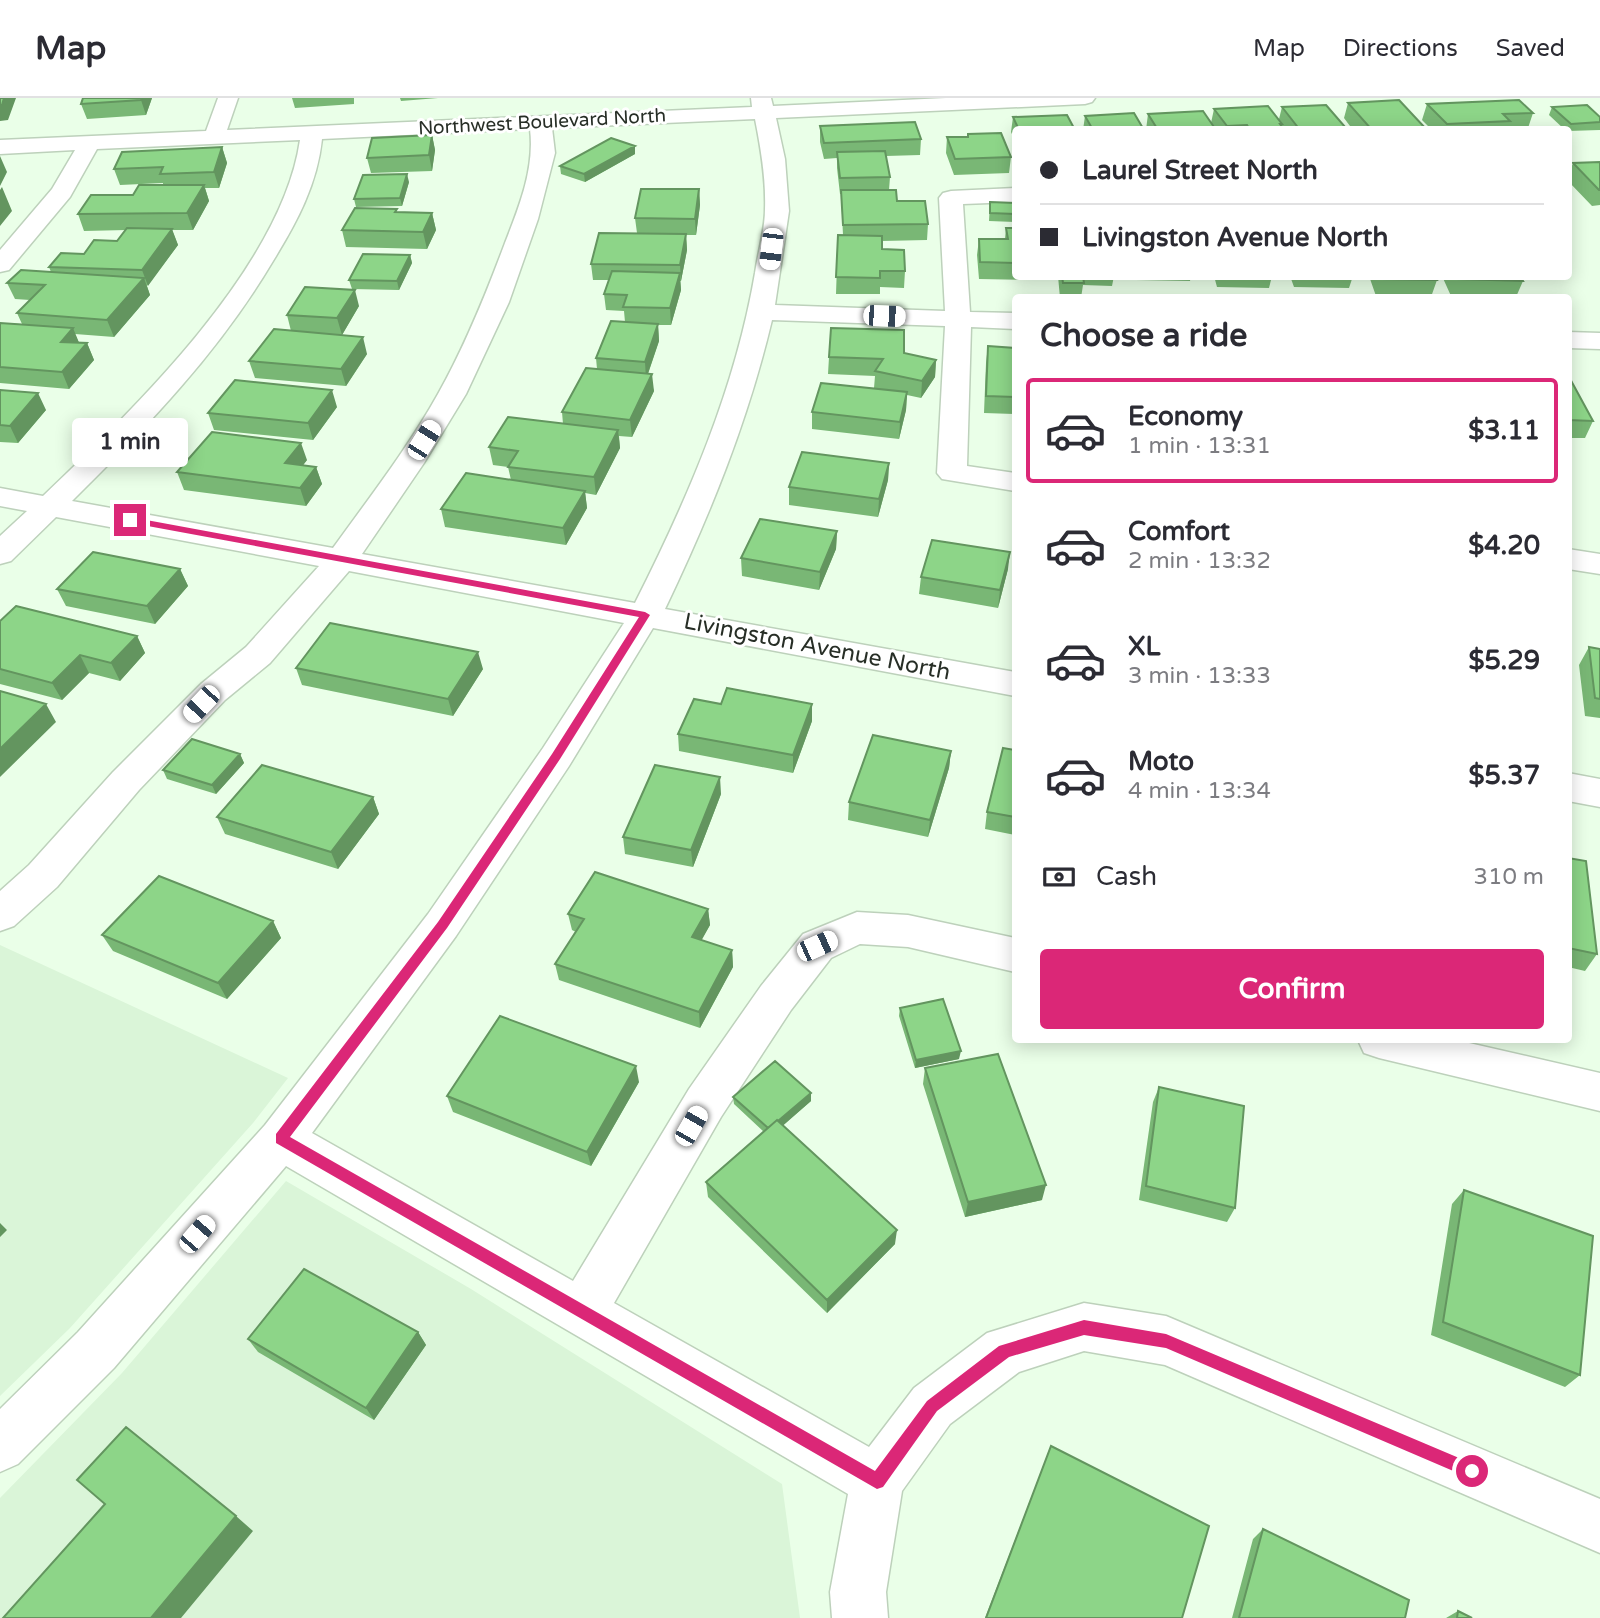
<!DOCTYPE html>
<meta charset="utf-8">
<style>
:root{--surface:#fff;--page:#f7f7f7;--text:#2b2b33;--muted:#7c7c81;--line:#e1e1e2;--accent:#db2777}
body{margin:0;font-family:"Varela Round",sans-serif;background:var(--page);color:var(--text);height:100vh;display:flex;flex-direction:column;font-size:26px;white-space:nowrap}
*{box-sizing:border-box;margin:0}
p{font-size:23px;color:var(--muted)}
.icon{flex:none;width:38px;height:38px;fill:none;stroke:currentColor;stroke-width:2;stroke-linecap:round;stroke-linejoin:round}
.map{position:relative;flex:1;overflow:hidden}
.panel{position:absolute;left:1012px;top:196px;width:560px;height:749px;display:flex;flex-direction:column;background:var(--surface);border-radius:7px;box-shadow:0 4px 18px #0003}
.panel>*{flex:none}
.top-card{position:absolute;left:1012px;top:28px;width:560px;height:154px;border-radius:7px;box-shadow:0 4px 18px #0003;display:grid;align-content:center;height:154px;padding:0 28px;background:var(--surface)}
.end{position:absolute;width:32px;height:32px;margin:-16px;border:9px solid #db2777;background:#fff;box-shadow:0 0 0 4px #fff}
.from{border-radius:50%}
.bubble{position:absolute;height:49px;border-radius:7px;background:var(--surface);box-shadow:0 4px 18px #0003;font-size:23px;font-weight:700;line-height:49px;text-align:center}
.car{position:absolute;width:21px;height:42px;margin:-21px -10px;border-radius:9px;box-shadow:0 0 5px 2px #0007;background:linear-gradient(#fff 24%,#345 0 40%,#fff 0 76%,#345 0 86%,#fff 0)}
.top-card b{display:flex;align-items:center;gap:24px;height:66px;font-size:26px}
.top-card b+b{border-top:2px solid var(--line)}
.top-card i{width:18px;height:18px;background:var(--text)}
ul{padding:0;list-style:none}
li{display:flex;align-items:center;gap:21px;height:105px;margin:0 14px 10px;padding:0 14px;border:4px solid transparent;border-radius:7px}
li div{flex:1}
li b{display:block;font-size:26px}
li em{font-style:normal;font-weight:700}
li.on{border-color:var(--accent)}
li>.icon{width:63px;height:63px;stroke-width:1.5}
h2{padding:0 28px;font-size:32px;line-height:84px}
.pay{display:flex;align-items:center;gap:18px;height:77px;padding:0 28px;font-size:26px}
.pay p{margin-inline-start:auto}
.primary-button{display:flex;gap:14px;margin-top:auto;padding:14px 28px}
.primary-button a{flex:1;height:80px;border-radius:7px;background:var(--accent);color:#fff;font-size:28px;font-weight:700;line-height:80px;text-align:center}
header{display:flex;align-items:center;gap:42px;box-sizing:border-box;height:98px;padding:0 35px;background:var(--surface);border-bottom:2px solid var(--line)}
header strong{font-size:33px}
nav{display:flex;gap:38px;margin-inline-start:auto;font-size:24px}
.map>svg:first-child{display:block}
.built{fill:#daf5d8}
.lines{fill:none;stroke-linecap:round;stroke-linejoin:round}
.minor-casing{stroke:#bdd1bb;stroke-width:3}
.minor{fill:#fff;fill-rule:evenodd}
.wall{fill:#79b775}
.shaded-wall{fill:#63955f}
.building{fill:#8dd588;stroke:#63955f;stroke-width:2}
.route{fill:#db2777}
.labels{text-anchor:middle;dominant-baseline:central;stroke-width:6;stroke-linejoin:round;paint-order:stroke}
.far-street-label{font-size:19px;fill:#272e26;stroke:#fff}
.street-label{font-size:23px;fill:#272e26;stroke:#fff}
</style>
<header>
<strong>Map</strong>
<nav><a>Map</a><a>Directions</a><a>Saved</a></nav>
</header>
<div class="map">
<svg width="1600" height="1520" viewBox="0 0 1600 1520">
<rect width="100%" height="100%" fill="#eaffe8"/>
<path class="built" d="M0 847 288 980 253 1025 70 1230 0 1298Z
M286 1083 471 1191 782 1386 800 1520H0V1400L122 1275Z"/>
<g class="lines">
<g class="minor-casing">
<path id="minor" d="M218 0H238L227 32 752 9 751 0H771L773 8 946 0H1095L1092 4 1085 6 776 20 785 61 789 113 775 207 945 213 939 100 943 95 951 93 1015 90V104L963 106 970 214 1015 215V231L971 229 967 368 1015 375V393L942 381 937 375 945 228 772 222C748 323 710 417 665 511L1015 574V598L653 530 569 668 456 838 312 1035 573 1183 689 991 761 888 803 836 857 814 908 817 1015 840V874L908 849 860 846 831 860 791 912 721 1019 614 1205 869 1349 914 1290 987 1235 1084 1205 1166 1218 1600 1401V1455L1165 1267 1084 1253 1019 1274 950 1326 902 1393 886 1494 888 1520H832L830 1494 848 1396 286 1068 114 1270 18 1366 0 1374V1311L78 1234 265 1027 428 816 543 650 624 525 349 473 270 565 225 602 139 692 57 789 14 828 0 833V793L29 767 113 674 201 586 246 549 319 468 56 419 11 463 0 466V438L27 413 0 408V390L43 398C133 312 282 169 300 42L97 51 70 99 9 172 0 174V152L52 91 75 52 0 56V42L206 33ZM755 21C761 51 766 81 765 111 765 132 758 154 755 175 735 292 688 400 635 505L362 456 424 365 466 296 509 204 538 121 555 55 552 30ZM530 31C535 70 519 109 505 145 486 196 465 248 438 296 408 350 369 400 333 450L72 403C147 329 219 254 273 163 297 124 317 87 322 41Z
M1568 234 1600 235V251L1568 250Z
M1568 451 1600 456V476L1568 471Z
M1568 675 1600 681V709L1568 703Z
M1358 942H1456L1600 975V1013L1379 960 1364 955Z"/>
</g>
<use href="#minor" class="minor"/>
</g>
<path class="wall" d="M152 0 146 17 87 21 81 6Z
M292 0H354V6L295 10Z
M400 0H438L401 3Z
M1348 5 1427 32H1353L1344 20Z
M1427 6 1533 15 1528 30 1507 32H1432L1422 22Z
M1282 9 1346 30V32H1146L1148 16 1211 25 1214 11 1279 21Z
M1552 9 1600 19V32L1568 33V32H1565L1549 17Z
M1085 18 1144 32H1083Z
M1013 19 1075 32H1015V43L1011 34Z
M820 28 921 41 920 57 886 58 890 79 889 92 897 103 928 126 927 142 882 143V151L905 173 904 190 880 189V196H836L838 137H843L841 96H840L837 70V60L824 61 820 44Z
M968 36 1011 59 1009 75 954 77 946 55 947 39H967Z
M432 37 435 52 432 73 371 75 367 60Z
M635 48V56L585 84 561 76 560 68Z
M222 49 227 65 219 90H205L209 103 193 132H172L178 147 147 188 150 197 114 239 75 236 79 245H87L94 262 69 291 0 285V225L22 226 17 215 30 202 15 201 7 185 51 174 49 169 117 143 126 132 84 133 78 116 163 87V85L120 87 114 71Z
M1600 64V107L1592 108 1568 83V78L1573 65Z
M409 84 402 108 356 109 354 101Z
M699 91 700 107 696 137H686L687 152 681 183H680L681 192 671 227H658L659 243 648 276 654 293 632 339 619 338 620 350 596 397 585 395 587 410 566 447 445 429 441 411 511 382 508 369 493 367 489 349 563 326 562 314 597 271 596 260 625 224 624 213 606 212 604 196 609 182H593L591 166 637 135 635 120Z
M990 104 1015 105V124L989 123Z
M398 114 432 115 436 132 427 151 346 149 342 132Z
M1006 130H1015V178H1037L1036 182 979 181 977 157 979 141H1005Z
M410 157 412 165 399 192 352 191 349 182Z
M1058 178H1114L1112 188 1083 187 1081 200H1060Z
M1136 178H1191L1190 183 1136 182Z
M1214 178H1272L1269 190 1217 189Z
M1290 178H1353L1349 190 1294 189Z
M1369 178H1435L1437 182 1431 199 1376 198Z
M1442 178H1520L1523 183 1516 199 1451 198Z
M359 208 342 237 367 256 346 288 255 280 249 263 291 233 287 217Z
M988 248 1015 250V334H1013L1014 316 984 315 986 265Z
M904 255 936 262 935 279 921 300 907 297 906 312 899 341 812 331V314L882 292 874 290 875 278 828 276 829 259Z
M1568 277 1593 323 1585 340H1568Z
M0 292 46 312 18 345 0 344Z
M337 309 313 342 214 332 208 315Z
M307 362 303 367 316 369 322 386 306 408 184 392 177 374Z
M889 365 888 382 878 419 789 407V389Z
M837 433 836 451 819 492 742 478 741 460Z
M180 471 188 488 155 526 66 508 57 491Z
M1008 471 998 510 919 496 921 479Z
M0 523 137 538 145 555 120 583 89 575 62 602 0 586Z
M1589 549 1600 551V620L1585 618 1579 567Z
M296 570 483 571 453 618 302 587Z
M812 623 793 675 679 653 678 636Z
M1015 652V737L985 731 987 714Z
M951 653 949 670 928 739 848 722 849 704Z
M240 656 244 665 216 696 167 681 163 672Z
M721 696 693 769 625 756 623 739Z
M373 699 379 716 338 771 225 736 217 719Z
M1568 760 1597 856 1585 873 1568 869Z
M708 811 710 827 701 842 732 852 733 869 700 930 559 882 555 866 576 834 572 832 568 816Z
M273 823 281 840 227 901 113 853 102 837Z
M900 910 959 961 915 970 899 918Z
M925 970 1042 1102 965 1119 923 986Z
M639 984 591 1068 453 1014 447 998Z
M1159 989 1235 1110 1227 1124 1139 1102 1153 1004Z
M733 999 811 1003 783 1027 895 1146 827 1215 708 1099 706 1084 764 1034 734 1006Z
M1464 1092 1580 1277 1565 1289 1431 1237 1452 1106Z
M418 1234 426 1247 374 1322 258 1254 248 1241Z
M1051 1348 1182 1520H985Z
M1263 1431 1405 1520H1232L1253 1441Z
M1458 1513 1472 1520H1446Z"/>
<path class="shaded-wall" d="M4 0H16L8 22 0 23V7Z
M142 0H152L146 17 141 2Z
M432 37 435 52 432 73 429 57Z
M635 48V56L585 84 584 76Z
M222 49 227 65 219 90 214 74Z
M0 58 7 74 0 88Z
M407 76 409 84 402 108 400 100Z
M204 87 209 103 193 132 187 115Z
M2 89 12 113 0 128V92Z
M699 91 700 107 696 137 695 121Z
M432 115 436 132 427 151 423 134Z
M172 131 178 147 148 188 142 172Z
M686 136 687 152 681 183 680 167Z
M410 157 412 165 399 192 397 183Z
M680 175 681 192 671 227 670 210Z
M144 180 150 197 114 239 107 222Z
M355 192 359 208 342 237 337 220Z
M658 226 659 243 646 281 645 264Z
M73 230 80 247 61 244Z
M363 239 367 256 346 288 341 271Z
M87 245 94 262 69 291 62 274Z
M936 262 935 279 921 300 922 283Z
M652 276 654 293 632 339 630 322Z
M332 292 337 309 313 342 308 325Z
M907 294 906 312 899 341 900 324Z
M38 295 46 312 18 345 10 328Z
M618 332 620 350 596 397 594 379Z
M301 345 307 362 291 383 285 365Z
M889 365 888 382 878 419 879 401Z
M316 369 322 386 306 408 300 390Z
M585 393 587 410 566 447 563 430Z
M837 433 836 451 819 492 820 474Z
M1010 454 1008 471 998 510 1000 492Z
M180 471 188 488 155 526 147 508Z
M137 538 145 555 120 583 111 565Z
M478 554 483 571 453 618 448 601Z
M80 557 89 575 62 602 52 585Z
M46 606 56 624 0 679V651Z
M812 606V623L793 675V657Z
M951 653 949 670 928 739 930 722Z
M240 656 244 665 216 696 212 687Z
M720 679 721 696 693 769 691 752Z
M373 699 379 716 338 771 331 754Z
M708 811 710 827 694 856 692 839Z
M273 823 281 840 227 901 218 885Z
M732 852 733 869 700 930 699 914Z
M961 953 959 961 915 970 916 962Z
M636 968 639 984 591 1068 587 1054Z
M811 995V1003L770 1039 769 1031Z
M1046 1087 1042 1102 965 1119 968 1104Z
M0 1125 7 1132 0 1139Z
M897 1132 895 1146 827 1215V1202Z
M418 1234 426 1247 374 1322 366 1310Z
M236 1418 253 1433 181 1520H151Z"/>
<path class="building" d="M0 0H4L2 7H0Z
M83 0H142L141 2 81 6Z
M1399 2 1427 32H1372L1348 5Z
M1519 2 1533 15 1503 16 1510 23 1447 26 1427 6Z
M1326 7 1346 30 1300 32 1282 9Z
M1587 7 1600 19V24L1571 26 1552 9Z
M1268 8 1282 26H1280L1284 32H1250L1247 27 1227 28 1214 11Z
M1203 13 1216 32H1158L1148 16Z
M1134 15 1144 32H1093L1085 18Z
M1067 17 1075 32H1019L1013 19Z
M915 24 921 41 824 45 820 28Z
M1001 35 1011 59 955 61 947 39H968V36Z
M432 37 429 57 367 60 372 40Z
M611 40 635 48 584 76 560 68Z
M222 49 214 74 160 76 163 69 114 71 122 54Z
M885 53 890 79 840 80 837 54Z
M1600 64V92H1599L1573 65Z
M407 76 400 100 354 101 363 77Z
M139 87H204L187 115 78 116 91 97H133Z
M641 91H699L695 121 635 120Z
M841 92H896L897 103H925L928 126 843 127Z
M990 104 1015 105V116L990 115Z
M355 110 397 111 395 114 432 115 423 134 342 132Z
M127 130 172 131 142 172 49 169 61 155 84 156 94 142 117 143Z
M1006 130H1015V165L980 164 979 141H1008Z
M599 135 686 136 680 167 591 166Z
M838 137 882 138V151L904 152 905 173H880V180L836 179Z
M363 156 410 157 397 183 349 182Z
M21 172 144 180 107 222 17 215 45 187 7 185Z
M612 173 680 175 670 210 623 209 627 197 604 196Z
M1062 178H1083L1084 185H1063Z
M1381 178H1435L1437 182 1382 181Z
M1456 178H1520L1523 183 1457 181Z
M305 189 355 192 337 220 287 217Z
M611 223 658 226 645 264 596 260Z
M0 225 73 230 61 244 87 245 62 274 0 269Z
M831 230 904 232V255L936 262 922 283 875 273 883 261 829 259Z
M274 231 363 239 341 271 249 263Z
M988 248 1015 250V299L986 298Z
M586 270 652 276 630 322 562 314Z
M1568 277 1593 323 1568 322Z
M235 282 332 292 308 325 208 315Z
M821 285 907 294 900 324 812 314Z
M0 292 38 295 10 328 0 327Z
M508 319 618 332 594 379 508 369 518 353 489 349Z
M212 334 301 345 285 365 316 369 300 390 177 374Z
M802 354 889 365 879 401 789 389Z
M466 375 585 393 563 430 441 411Z
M760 421 837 433 820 474 741 460Z
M932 442 1010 454 1000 492 921 479Z
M93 454 180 471 147 508 57 491Z
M16 508 137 538 111 565 80 557 52 585 0 571V523Z
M330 525 478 554 448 601 296 570Z
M1589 549 1600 551V601L1595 600Z
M727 590 812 606 793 657 678 636 694 601 721 606Z
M0 593 46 606 0 651Z
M873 637 951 653 930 722 849 704Z
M192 641 240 656 212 687 163 672Z
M1003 650 1015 652V719L987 714Z
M262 667 373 699 331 754 217 719Z
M655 667 720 679 691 752 623 739Z
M1568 760 1586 763 1597 856 1568 850Z
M595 774 708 811 692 839 732 852 699 914 555 866 584 821 568 816Z
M159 778 273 823 218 885 102 837Z
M943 901 961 953 916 962 900 910Z
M500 918 636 968 587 1054 447 998Z
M998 956 1046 1087 968 1104 925 970Z
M775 963 811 995 778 1023 777 1022 768 1030 733 999Z
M1159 989 1244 1008 1235 1110 1146 1088Z
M777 1022 897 1132 827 1202 706 1084Z
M1464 1092 1593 1138 1580 1277 1443 1224Z
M304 1171 418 1234 366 1310 248 1241Z
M126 1329 236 1418 151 1520H3L105 1406 77 1382Z
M1051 1348 1209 1428 1182 1520H986Z
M1263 1431 1409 1502 1405 1520H1239Z
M1458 1513 1472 1520H1457Z"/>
<path class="route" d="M130 419 645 514 650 517 560 661 447 830 290 1039 875 1373 927 1303 999 1248 1084 1222 1166 1236 1478 1368 1480 1373 1478 1379 1472 1381 1166 1250 1084 1237 1009 1259 937 1313 883 1389 877 1391 276 1045V1036L438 824 552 656 639 519 126 424 125 422Z"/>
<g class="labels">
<g class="far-street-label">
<text transform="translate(542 24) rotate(-3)">Northwest Boulevard North</text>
</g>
<g class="street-label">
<text transform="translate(817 549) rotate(11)">Livingston Avenue North</text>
</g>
</g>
</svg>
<i class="end from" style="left:1472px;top:1373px"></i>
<i class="end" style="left:130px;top:422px"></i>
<div class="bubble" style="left:72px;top:320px;width:116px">1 min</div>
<i class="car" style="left:771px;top:151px;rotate:187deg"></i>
<i class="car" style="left:884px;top:218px;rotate:92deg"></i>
<i class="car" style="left:424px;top:342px;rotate:32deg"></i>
<i class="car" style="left:201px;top:606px;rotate:223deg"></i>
<i class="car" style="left:817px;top:848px;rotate:66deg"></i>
<i class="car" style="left:691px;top:1028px;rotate:30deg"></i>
<i class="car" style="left:197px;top:1136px;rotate:41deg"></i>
<div class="top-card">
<b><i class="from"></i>Laurel Street North</b>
<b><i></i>Livingston Avenue North</b>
</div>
<section class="panel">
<h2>Choose a ride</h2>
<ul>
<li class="on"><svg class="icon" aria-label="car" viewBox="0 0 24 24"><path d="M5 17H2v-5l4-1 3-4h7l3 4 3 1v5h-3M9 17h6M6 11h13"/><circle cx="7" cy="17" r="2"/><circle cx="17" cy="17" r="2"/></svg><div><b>Economy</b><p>1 min · 13:31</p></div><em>$3.11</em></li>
<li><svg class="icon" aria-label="car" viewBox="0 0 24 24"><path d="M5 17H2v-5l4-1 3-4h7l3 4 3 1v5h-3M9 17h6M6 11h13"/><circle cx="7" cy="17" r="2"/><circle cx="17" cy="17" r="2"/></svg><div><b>Comfort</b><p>2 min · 13:32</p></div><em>$4.20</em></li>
<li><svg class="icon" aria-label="car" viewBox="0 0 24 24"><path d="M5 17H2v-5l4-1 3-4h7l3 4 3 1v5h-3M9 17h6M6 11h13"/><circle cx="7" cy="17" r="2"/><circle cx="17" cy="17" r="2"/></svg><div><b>XL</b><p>3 min · 13:33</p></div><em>$5.29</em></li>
<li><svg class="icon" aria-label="car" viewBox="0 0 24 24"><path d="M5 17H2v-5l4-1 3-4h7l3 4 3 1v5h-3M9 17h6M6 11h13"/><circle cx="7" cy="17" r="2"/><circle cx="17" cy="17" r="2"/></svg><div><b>Moto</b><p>4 min · 13:34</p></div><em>$5.37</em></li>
</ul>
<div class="pay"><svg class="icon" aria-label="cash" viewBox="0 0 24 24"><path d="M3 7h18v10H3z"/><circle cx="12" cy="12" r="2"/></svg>Cash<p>310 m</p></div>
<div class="primary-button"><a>Confirm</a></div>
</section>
</div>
